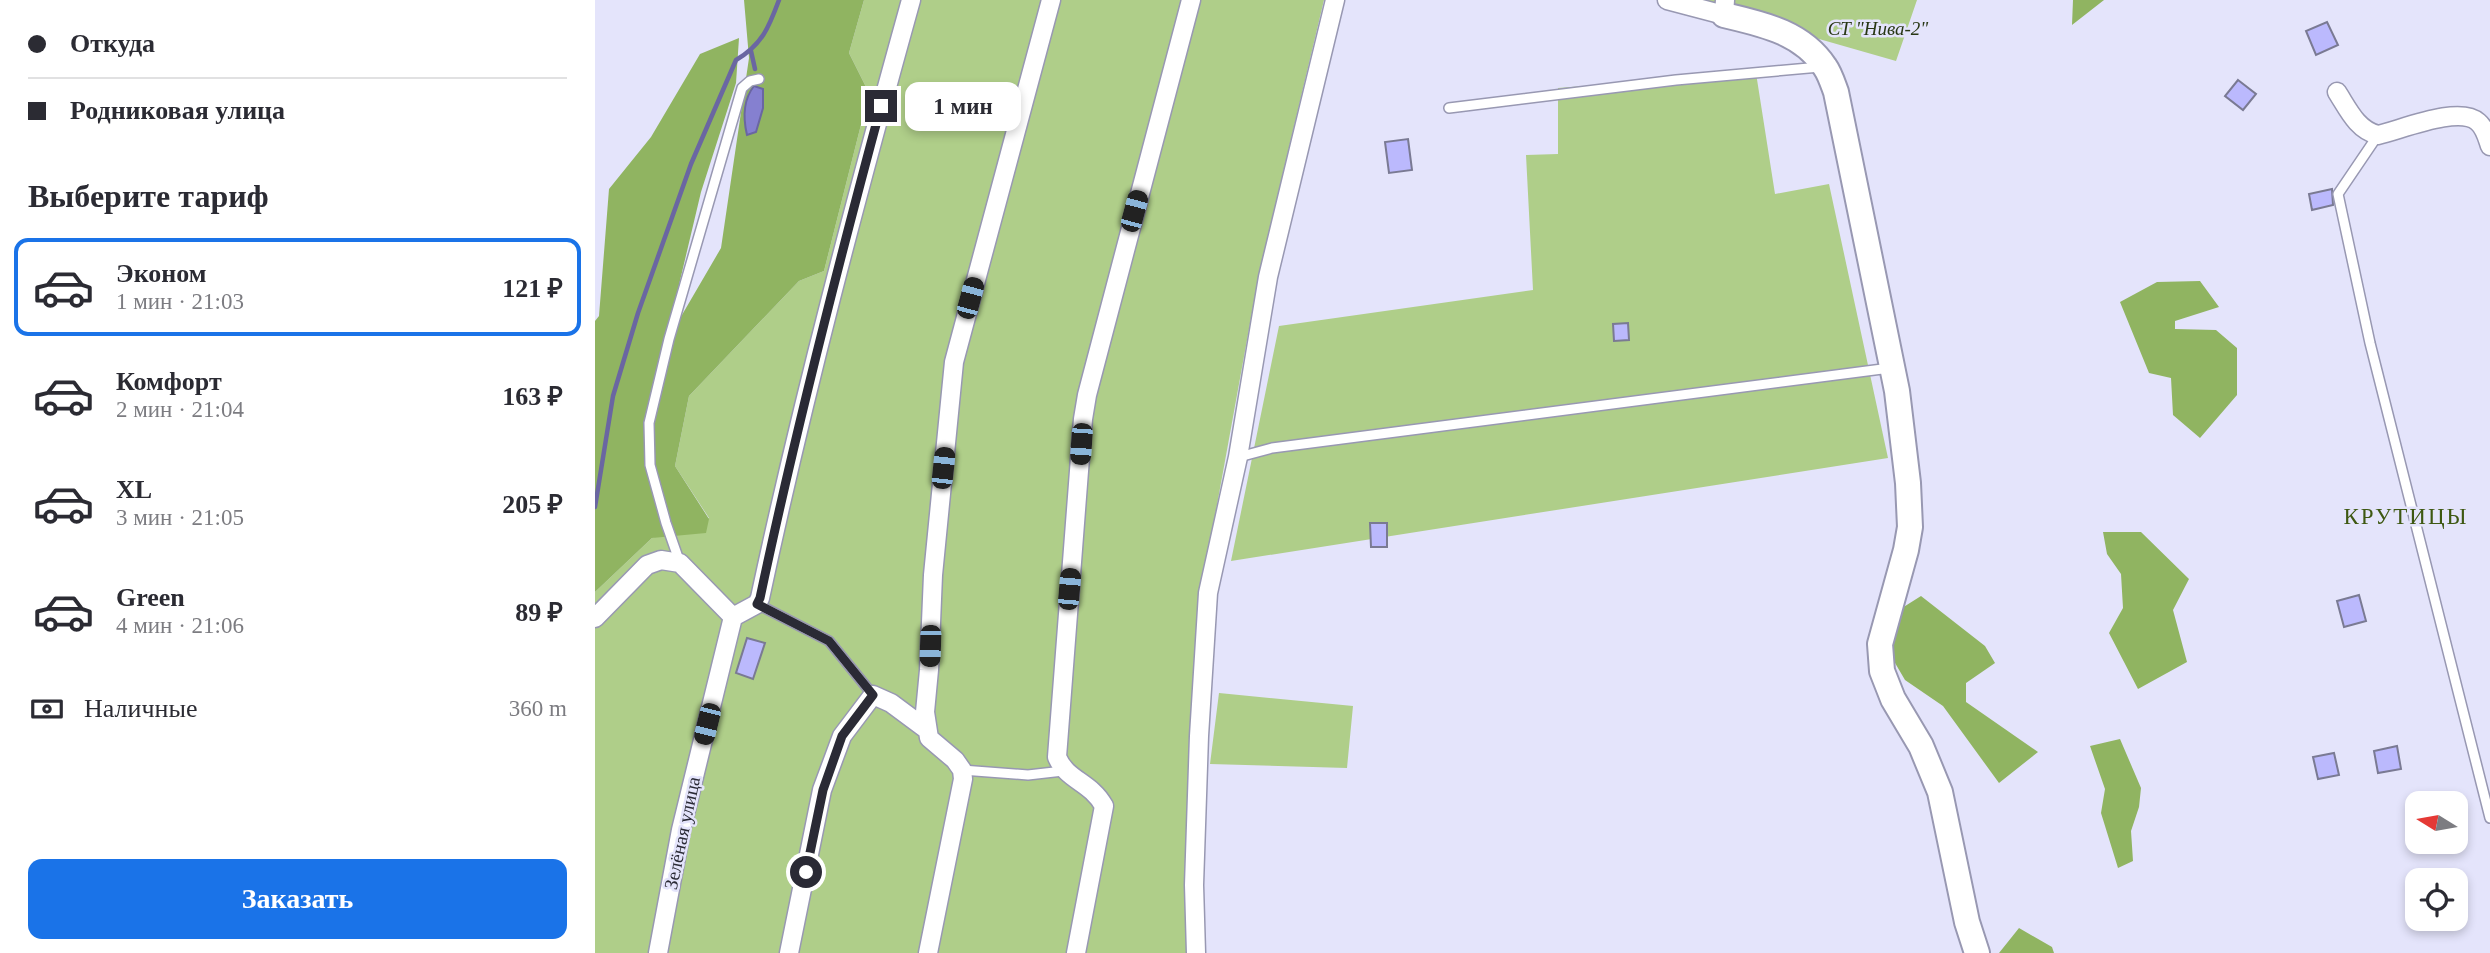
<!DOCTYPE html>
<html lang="ru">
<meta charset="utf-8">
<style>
:root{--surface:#fff;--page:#f2f2f3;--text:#2b2b33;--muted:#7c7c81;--line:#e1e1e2;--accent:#1a73e8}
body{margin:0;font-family:"Times New Roman",serif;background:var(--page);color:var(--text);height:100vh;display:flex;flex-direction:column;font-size:26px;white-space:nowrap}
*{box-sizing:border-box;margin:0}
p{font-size:23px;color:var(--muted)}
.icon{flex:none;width:38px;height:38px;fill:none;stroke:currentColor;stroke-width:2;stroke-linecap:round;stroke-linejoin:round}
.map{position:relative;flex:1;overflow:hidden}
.sheet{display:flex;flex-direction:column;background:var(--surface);width:595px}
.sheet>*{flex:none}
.top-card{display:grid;align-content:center;height:154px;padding:0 28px;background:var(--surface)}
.needle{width:46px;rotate:281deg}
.controls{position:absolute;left:1810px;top:791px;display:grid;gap:14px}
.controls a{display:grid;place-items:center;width:63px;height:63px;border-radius:14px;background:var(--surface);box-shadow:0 4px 10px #0003;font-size:35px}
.end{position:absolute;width:32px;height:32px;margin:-16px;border:9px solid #2a2a35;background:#fff;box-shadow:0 0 0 4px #fff}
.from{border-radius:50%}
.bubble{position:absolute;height:49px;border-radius:14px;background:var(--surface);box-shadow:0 4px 10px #0003;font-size:23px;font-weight:700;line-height:49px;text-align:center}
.car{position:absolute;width:21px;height:42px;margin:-21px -10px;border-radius:9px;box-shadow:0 0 5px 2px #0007;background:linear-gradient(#222 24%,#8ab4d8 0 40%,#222 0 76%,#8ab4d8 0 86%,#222 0)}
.top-card b{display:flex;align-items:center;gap:24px;height:66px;font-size:26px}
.top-card b+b{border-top:2px solid var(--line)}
.top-card i{width:18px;height:18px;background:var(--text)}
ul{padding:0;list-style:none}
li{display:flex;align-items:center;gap:21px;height:98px;margin:0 14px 10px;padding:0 14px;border:4px solid transparent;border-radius:14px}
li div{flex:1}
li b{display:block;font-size:26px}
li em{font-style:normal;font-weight:700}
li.on{border-color:var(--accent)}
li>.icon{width:63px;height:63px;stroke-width:1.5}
h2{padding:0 28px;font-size:32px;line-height:84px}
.pay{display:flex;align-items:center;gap:18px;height:77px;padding:0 28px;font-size:26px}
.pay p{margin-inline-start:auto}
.primary-button{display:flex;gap:14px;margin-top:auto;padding:14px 28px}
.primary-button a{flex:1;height:80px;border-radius:14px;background:var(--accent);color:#fff;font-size:28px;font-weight:700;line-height:80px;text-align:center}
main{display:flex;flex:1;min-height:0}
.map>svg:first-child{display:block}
.green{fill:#afce89}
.forest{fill:#90b461}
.water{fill:#8580d0;stroke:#6a66a2;stroke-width:2}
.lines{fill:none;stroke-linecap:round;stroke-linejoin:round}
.stream{stroke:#6a66a2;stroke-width:4.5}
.building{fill:#bbb9fd;stroke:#7a7a93;stroke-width:2}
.lane-casing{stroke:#9898b2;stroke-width:12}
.street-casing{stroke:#9898b2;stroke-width:21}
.secondary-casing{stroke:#9898b2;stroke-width:28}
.lane{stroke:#fff;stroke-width:9}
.street{stroke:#fff;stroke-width:18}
.secondary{stroke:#fff;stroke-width:24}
.route{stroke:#2a2a35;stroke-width:9}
.labels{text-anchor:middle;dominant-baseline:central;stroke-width:5;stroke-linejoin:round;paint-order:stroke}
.park-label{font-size:19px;font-style:italic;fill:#283714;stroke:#e4e4fb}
.street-label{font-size:19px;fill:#2a2a35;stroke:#e4e4fb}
.quarter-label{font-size:23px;letter-spacing:2px;fill:#3e5812;stroke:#e4e4fb}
</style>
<main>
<section class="sheet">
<div class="top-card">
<b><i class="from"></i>Откуда</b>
<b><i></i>Родниковая улица</b>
</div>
<h2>Выберите тариф</h2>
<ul>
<li class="on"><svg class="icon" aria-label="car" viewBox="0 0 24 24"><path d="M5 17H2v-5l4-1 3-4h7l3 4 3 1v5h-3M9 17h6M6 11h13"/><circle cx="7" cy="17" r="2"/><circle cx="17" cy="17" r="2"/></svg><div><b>Эконом</b><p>1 мин · 21:03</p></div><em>121 ₽</em></li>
<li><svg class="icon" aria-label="car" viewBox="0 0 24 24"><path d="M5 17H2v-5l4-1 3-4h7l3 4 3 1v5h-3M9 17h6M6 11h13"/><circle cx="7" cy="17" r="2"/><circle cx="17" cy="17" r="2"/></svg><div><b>Комфорт</b><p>2 мин · 21:04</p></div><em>163 ₽</em></li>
<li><svg class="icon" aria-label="car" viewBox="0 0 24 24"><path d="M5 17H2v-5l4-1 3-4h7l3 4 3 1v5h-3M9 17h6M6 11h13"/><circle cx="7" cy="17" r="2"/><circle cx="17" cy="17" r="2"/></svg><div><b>XL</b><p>3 мин · 21:05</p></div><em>205 ₽</em></li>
<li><svg class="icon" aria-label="car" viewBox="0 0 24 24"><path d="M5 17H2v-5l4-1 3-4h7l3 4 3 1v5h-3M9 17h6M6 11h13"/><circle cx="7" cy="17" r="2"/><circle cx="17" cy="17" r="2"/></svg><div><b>Green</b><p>4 мин · 21:06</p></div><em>89 ₽</em></li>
</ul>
<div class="pay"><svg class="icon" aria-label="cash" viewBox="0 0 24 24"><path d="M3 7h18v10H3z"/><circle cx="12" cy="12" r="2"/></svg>Наличные<p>360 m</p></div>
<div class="primary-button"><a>Заказать</a></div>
</section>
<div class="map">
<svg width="1895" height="953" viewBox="0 0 1895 953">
<rect width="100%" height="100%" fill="#e4e4fb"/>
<path class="green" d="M269 0H729L664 274 606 593 595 953H0V592L57 538 114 518 80 466 94 396 204 281 229 271 274 93 254 53Z
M1088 0H1322L1301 61Z
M1161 73 1180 194 1234 184 1293 458 636 561 684 326 938 290 931 155 963 154V88Z
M624 693 758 706 752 768 615 764Z"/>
<path class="forest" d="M149 0H269L254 53 274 93 229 271 204 281 94 396 80 466 114 519 111 533 57 538 0 592V321L4 316 14 189 56 137 105 54 144 38 141 83 106 192 70 344 126 248 154 58Z
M1478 0H1509L1477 25Z
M1605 281 1624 307 1580 321V329L1621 330 1642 348V395L1605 438 1578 415 1576 378 1554 373 1525 302 1562 282Z
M1508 532H1546L1594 579 1578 610 1592 662 1543 689 1514 633 1528 608 1526 574 1512 554Z
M1326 596 1390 646 1400 663 1371 683V702L1443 752 1404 783 1348 706 1310 680 1293 651 1307 608Z
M1525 739 1546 788 1544 807 1536 831 1538 861 1523 868 1506 813 1510 789 1495 746Z
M1424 928 1457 947 1459 953H1404Z"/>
<path class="water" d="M159 86 168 89V108L161 132 152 135C148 118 148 100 159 86Z"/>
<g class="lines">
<path class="stream" d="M156 51 160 69
M0 507 18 396 43 313 96 164 141 60C167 45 174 27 184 0"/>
</g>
<path class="building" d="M1732 22 1743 45 1721 55 1711 31Z
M1643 80 1661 94 1648 110 1630 96Z
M813 139 817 170 794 173 790 142Z
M1737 189 1738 205 1717 210 1714 194Z
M1033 323 1034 340 1019 341 1018 324Z
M775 523H792V547H776Z
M1764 595 1771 621 1749 627 1742 601Z
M152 638 170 643 158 679 141 673Z
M1802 746 1806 769 1783 773 1779 751Z
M1739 753 1744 775 1723 779 1718 757Z"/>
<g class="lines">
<g class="lane-casing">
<path id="lane" d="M854 108 1081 80 1225 67
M1783 135 1743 194 1775 343 1895 818
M644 457 677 448 1295 368
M85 563 71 523 55 465 54 423 74 339 147 88 155 81 164 79
M162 604 234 641 278 695
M367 770 433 775 468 771"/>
</g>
<g class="street-casing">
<path id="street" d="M1072 0 1129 15 1130 0
M1742 92C1753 109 1762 130 1783 135 1806 130 1864 105 1883 122 1890 128 1892 137 1895 146
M0 618 52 565 66 560 85 563 138 617
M63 953 86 830 138 617 162 604 165 598C208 397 261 198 316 0
M194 953 227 790 247 736 278 695 296 703 331 729
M333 953 368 779 367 770 360 760 334 738 330 712 334 670 338 575 359 362 456 0
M481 953 509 806C495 781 472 781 462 757L488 419 492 395 596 0
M601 953 599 885 604 736 613 593 643 457 673 277 740 0"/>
</g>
<g class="secondary-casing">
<path id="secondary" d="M1129 15C1167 24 1207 32 1230 67 1235 74 1238 84 1241 92L1302 391 1313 483 1315 527 1311 550 1285 644 1287 671 1298 699 1326 746 1345 792 1372 922 1382 953"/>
</g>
<use href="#lane" class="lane"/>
<use href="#street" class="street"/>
<use href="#secondary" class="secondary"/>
</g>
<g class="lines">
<path class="route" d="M211 872 228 790 247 736 278 695 234 641 162 604 165 598C200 433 242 269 286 106"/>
</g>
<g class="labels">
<g class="park-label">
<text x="1283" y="28">СТ "Нива-2"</text>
</g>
<g class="street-label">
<text transform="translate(87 833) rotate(-78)">Зелёная улица</text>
</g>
<g class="quarter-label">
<text x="1811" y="516">КРУТИЦЫ</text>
</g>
</g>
</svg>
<div class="controls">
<a><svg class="needle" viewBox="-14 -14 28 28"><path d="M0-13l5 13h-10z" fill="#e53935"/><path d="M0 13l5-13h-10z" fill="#7c7c81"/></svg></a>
<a><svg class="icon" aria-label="locate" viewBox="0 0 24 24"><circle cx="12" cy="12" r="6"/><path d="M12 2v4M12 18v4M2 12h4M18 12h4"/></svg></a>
</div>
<i class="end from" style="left:211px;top:872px"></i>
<i class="end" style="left:286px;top:106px"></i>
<div class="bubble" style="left:310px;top:82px;width:116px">1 мин</div>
<i class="car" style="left:539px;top:211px;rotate:15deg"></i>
<i class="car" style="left:375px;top:298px;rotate:15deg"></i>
<i class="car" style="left:486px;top:444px;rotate:184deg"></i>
<i class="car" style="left:348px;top:468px;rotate:6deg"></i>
<i class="car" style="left:474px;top:589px;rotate:5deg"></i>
<i class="car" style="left:335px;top:646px;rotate:182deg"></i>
<i class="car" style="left:112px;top:724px;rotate:194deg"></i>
</div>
</main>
